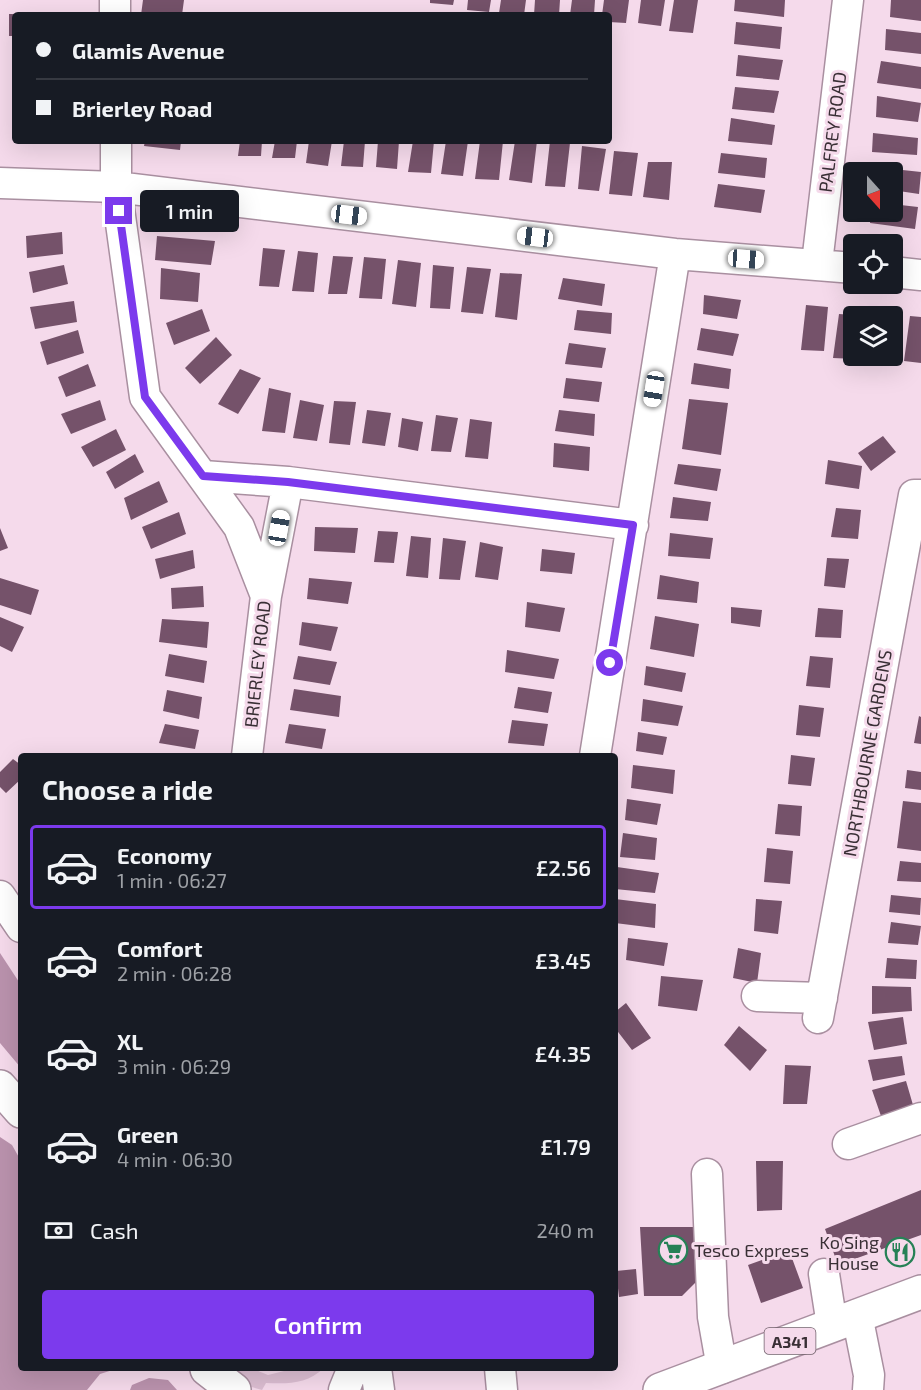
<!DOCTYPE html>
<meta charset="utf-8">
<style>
:root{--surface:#171b24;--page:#242831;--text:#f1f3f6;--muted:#9ea1a6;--line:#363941;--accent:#7c3aed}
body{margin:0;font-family:"Exo 2",sans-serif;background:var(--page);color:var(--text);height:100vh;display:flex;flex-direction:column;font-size:22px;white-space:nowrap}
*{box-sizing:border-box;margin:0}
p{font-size:20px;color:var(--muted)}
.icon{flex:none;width:33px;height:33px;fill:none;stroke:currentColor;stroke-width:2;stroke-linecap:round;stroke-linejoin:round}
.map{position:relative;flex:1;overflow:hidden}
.drawer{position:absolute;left:18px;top:753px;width:600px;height:618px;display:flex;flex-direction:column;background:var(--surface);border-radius:6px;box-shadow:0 6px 24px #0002}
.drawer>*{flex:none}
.guide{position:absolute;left:12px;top:12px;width:600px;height:132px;border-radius:6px;box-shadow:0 6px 24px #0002;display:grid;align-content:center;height:132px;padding:0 24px;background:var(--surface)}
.needle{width:39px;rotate:159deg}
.controls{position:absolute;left:843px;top:162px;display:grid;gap:12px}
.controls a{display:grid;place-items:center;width:60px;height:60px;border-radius:6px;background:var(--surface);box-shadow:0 6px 24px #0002;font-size:30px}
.end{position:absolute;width:27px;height:27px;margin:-14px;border:8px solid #7c3aed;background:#fff;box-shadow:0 0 0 3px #fff}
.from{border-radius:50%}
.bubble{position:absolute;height:42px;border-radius:6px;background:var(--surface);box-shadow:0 6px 24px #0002;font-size:20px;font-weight:600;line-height:42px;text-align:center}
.car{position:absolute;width:18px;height:36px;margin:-18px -9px;border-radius:8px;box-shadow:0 0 4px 2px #0007;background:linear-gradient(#fff 24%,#345 0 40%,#fff 0 76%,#345 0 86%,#fff 0)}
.guide b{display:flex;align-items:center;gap:21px;height:57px;font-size:22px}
.guide b+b{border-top:2px solid var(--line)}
.guide i{width:15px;height:15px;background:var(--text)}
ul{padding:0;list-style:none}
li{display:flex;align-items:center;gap:18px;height:84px;margin:0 12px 9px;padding:0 12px;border:3px solid transparent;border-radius:6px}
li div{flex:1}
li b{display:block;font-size:22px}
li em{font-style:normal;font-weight:600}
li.on{border-color:var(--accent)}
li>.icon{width:54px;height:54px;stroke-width:1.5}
h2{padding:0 24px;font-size:27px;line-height:72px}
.pay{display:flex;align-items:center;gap:15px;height:66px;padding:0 24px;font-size:22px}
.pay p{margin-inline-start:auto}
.primary-button{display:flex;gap:12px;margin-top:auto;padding:12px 24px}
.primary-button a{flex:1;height:69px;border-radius:6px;background:var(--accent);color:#fff;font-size:24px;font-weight:600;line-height:69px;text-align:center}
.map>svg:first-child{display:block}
.green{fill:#dbbdd1}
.forest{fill:#ba92ad}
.building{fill:#75526a}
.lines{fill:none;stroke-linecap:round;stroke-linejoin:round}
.minor-casing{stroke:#a98fa0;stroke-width:33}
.major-casing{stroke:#a98fa0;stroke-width:36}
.minor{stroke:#fff;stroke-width:30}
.major{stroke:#fff;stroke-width:33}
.route{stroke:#7c3aed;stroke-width:8}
.labels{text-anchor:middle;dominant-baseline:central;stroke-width:6;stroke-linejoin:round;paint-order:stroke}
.shield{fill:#f5daeb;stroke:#71626c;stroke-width:1.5}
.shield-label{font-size:16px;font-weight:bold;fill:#392f35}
.street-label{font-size:18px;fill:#392f35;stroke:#f5daeb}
.poi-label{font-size:18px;fill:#392f35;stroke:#f5daeb;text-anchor:end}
</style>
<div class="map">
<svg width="921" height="1390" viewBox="0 0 921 1390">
<rect width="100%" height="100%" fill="#f5daeb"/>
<path class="green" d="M227 1368H251L268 1375 296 1368H324C307 1384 289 1384 266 1383L262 1390 245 1385Z"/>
<path class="forest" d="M0 953 21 985V1068L0 1043Z
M0 1137 12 1145 21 1161V1368H119L100 1374 87 1390H0Z
M149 1378 168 1380 177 1390H130L132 1385Z"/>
<path class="building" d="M143 0H184L182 15H141Z
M430 0H454L453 5 430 3Z
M468 0H491L489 12 467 10Z
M501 0H526L524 15 499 13Z
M535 0H560L559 15H534Z
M572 0H595L594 15H570Z
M604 0H629L626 23 609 22V15H602Z
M641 0H665L661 26 638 23Z
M674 0H698L693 33 669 31Z
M735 0H785L784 17 734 11Z
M891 0H921V21L890 17Z
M9 14H15V36H9Z
M736 22 782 27 780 49 734 44Z
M886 29 921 33V54L885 50Z
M738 55 783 60 779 80 736 76Z
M881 61 921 67V89L877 83Z
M735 87 779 91 774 113 732 109Z
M877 96 921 103 918 122 876 117Z
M731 118 775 125 772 145 728 141Z
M873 133 918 138 917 155 872 152Z
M145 141H181L180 150 144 146Z
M240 141H262L261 156H238Z
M275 141H297L295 158H272Z
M309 141H332L328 166 306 163Z
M344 141H365L363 167 341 166Z
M378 141H399L397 169 376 167Z
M413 141H434L431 173 408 172Z
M446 141H468L463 176 441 174Z
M480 141H503L499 180 475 179Z
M515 141H537L532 183 509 180Z
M550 141 570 143 565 187 545 186Z
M582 146 606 149 599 191 578 189Z
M614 151 638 153 632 196 609 194Z
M721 153 767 158 765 178 718 173Z
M648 162H672L669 200 643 197Z
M875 167 921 172 919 194 892 190V172H874Z
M718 184 765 190 761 213 714 207Z
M892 204 918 207 915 229 870 223 871 212H892Z
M62 232 63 254 27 258 26 236Z
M157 236 215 241 211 265 155 260Z
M263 248 285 250 279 287 259 286Z
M298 251 318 253 314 292 292 291Z
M333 256 353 257 347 294H328Z
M364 257 386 259 382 299 359 298Z
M398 260 421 263 416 307 392 304Z
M64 265 68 284 33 293 29 272Z
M433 265 454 267 450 309 430 308Z
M467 267 491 269 483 314 461 312Z
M161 268 200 273 198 302 160 299Z
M500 273 522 274 517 320 495 317Z
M563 278 605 284 602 306 558 299Z
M704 295 741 300 737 319 703 314Z
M74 301 77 322 35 329 30 307Z
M806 305 828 307 824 351 801 350Z
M202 309 210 331 174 345 166 323Z
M577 310 612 313 611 334 574 330Z
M839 314 854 315 855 359 833 358Z
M910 316 921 317V363L904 361Z
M701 328 739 334 733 356 697 350Z
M78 330 84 353 47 365 40 342Z
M216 337 232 355 200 384 185 368Z
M569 343 606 348 602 368 565 364Z
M870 356H892L891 364 870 361Z
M694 363 731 369 729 389 691 384Z
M88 364 96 386 66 397 58 377Z
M240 369 261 378 238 414 218 404Z
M566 378 602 382 599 402 563 398Z
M269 388 291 393 285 433 262 431Z
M689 399 728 403 721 455 682 449Z
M100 400 106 420 71 434 61 414Z
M300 400 324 405 317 441 293 438Z
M334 401 356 402 350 445 329 443Z
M367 410 391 413 385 446 362 443Z
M559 410 595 414 594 436 555 431Z
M436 415 458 418 451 452 431 451Z
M402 418 423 422 418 451 398 447Z
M470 419 492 422 488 459 465 457Z
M116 429 126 450 93 467 81 447Z
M883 436 896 452 871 471 858 453Z
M554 443 590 447 589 471 553 467Z
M135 454 144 472 115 489 106 472Z
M828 460 862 466 859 489 825 484Z
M678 464 721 469 717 491 674 484Z
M159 481 168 502 131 520 124 498Z
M673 497 711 502 708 521 670 518Z
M836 508 861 510 858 539 831 537Z
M179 512 186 534 151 549 142 527Z
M315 527 358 528 355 553 314 551Z
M0 528 8 548 0 551Z
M378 531 398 532 394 563 374 562Z
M670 533 713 538 710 559 668 556Z
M411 536 431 538 428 578 406 576Z
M443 538 466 541 460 580 439 579Z
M480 542 503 547 498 580 475 577Z
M542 549 575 553 572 574 540 571Z
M193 550 195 568 160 579 155 559Z
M827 558 849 559 845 588 824 586Z
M660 575 699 582 697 603 657 599Z
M0 578 39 590 31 615 0 605Z
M309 578 352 582 348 604 307 599Z
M203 586 204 607 172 609 171 588Z
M527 602 565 608 560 632 525 627Z
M731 607 762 610 760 627 731 623Z
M818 608 843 610 841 638 815 637Z
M655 616 699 624 694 657 650 649Z
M0 617 24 627 12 652 0 646Z
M162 619 209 622 207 648 159 642Z
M302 622 338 627 331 651 299 645Z
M507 650 559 659 554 679 505 672Z
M169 654 207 661 204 683 165 676Z
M298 656 337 662 330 685 293 679Z
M810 656 833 658 830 688 806 686Z
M646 666 686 673 682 692 644 685Z
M518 687 552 692 548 713 514 708Z
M294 689 341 696 339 717 290 710Z
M167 690 202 697 199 719 163 711Z
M643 699 683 706 678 726 641 721Z
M799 705 824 708 820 737 796 735Z
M919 716 921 717V744L914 743Z
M512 720 548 724 544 746 508 743Z
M165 724 199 730 195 749 159 743Z
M289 724 326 729 322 749 285 743Z
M638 732 667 737 663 755 636 751Z
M791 755 815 758 811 786 788 784Z
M13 759 21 765V779L6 793 0 787V772Z
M633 765 675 770 673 794 631 788Z
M907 770 921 772V790L905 788Z
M627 799 661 804 657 825 625 820Z
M903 801 921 803V851L897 848Z
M778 804 802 806 800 836 775 834Z
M623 833 657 838 655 860 620 857Z
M767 848 793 851 790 884 764 882Z
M900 861 921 863V882L897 881Z
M617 867 659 873 655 893 615 889Z
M891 895 921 898 920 915 889 912Z
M615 899 656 904 655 928 615 923Z
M756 899 782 901 778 934 754 931Z
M891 922 921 926 918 945 888 943Z
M628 938 668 943 664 966 626 960Z
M738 948 761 953 757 983 733 978Z
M887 958 917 960 916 979 885 978Z
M661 976 703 980 697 1011 658 1006Z
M872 986 911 987 912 1011 872 1014Z
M626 1003 651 1038 632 1050 615 1028V1012Z
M903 1017 907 1044 874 1050 868 1022Z
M739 1026 767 1050 750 1071 724 1045Z
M902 1056 905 1075 873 1081 868 1060Z
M785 1065 811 1066 807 1104H783Z
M906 1081 913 1105 881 1116 872 1090Z
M756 1161H783L782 1210 757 1211Z
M921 1190V1235L838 1265 825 1229Z
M640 1227H705V1273L682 1296H644Z
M789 1250 803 1288 761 1303 748 1265Z
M636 1269 638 1294 619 1297 616 1271Z"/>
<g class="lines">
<g class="minor-casing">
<path id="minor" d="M115 0V15
M116 141V187L145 397 239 527 266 596 247 756
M0 183 116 187 675 254 854 268
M817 263 848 0
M892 272 921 275
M203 476 288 482
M266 596 288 482 633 525
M595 756 675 254
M0 896 21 927
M757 996 822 998
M818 1018 914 495H921
M848 1144 921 1118
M707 1174 713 1317 722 1368
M824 1274 832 1325
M857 1315 869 1375 868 1390
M376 1368 379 1390
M500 1368 502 1390
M344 1390 353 1368"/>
</g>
<g class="major-casing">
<path id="major" d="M0 1087 21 1111
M207 1369 234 1390
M660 1390 921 1292"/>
</g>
<use href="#minor" class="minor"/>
<use href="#major" class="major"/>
</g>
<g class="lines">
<path class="route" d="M119 211 145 397 203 476 288 482 633 525 610 663"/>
</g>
<defs>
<g id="supermarket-ring" transform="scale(1.5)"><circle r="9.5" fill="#f5daeb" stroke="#268156" stroke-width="1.5"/><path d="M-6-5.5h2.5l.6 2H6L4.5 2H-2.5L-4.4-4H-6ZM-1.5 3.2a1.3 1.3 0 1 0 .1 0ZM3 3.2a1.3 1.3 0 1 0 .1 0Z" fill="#268156"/></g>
<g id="restaurant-ring" transform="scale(1.5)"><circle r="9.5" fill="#f5daeb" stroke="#268156" stroke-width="1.5"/><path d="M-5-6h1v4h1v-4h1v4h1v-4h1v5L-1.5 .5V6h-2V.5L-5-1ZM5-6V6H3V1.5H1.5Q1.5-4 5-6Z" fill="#268156"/></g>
</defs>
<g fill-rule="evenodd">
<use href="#supermarket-ring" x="673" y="1250"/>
<use href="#restaurant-ring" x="900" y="1252"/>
</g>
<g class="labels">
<rect class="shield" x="764.5" y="1328" width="51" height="26" rx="4.5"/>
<g class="shield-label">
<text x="790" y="1341">A341</text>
</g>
<g class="street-label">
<text transform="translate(832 132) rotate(-83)">PALFREY ROAD</text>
<text transform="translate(257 664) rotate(-84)">BRIERLEY ROAD</text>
<text transform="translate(867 753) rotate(-80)">NORTHBOURNE GARDENS</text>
</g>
<g class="poi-label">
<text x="879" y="1242">Ko Sing<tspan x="879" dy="21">House</tspan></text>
<text x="694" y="1250" text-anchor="start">Tesco Express</text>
</g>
</g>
</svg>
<div class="controls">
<a><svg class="needle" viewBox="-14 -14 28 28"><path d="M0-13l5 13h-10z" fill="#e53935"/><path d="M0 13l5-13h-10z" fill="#9ea1a6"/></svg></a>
<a><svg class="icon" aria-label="locate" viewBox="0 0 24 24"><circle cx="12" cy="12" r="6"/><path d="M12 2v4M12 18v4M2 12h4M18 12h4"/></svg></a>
<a><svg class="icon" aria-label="layers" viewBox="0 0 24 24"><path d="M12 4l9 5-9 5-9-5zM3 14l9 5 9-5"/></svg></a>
</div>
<i class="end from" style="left:610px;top:663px"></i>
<i class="end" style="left:119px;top:211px"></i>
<div class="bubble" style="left:140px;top:190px;width:99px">1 min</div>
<i class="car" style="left:349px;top:215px;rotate:97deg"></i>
<i class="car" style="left:535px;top:237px;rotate:277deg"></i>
<i class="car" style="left:746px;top:259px;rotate:94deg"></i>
<i class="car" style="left:654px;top:389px;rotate:189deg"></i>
<i class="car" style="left:279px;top:528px;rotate:10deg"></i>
<div class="guide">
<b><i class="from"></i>Glamis Avenue</b>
<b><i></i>Brierley Road</b>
</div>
<section class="drawer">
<h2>Choose a ride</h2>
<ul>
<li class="on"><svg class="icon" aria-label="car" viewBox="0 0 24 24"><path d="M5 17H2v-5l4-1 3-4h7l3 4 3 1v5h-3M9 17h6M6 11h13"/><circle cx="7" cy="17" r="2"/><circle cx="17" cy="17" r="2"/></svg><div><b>Economy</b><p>1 min · 06:27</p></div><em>£2.56</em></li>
<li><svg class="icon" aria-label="car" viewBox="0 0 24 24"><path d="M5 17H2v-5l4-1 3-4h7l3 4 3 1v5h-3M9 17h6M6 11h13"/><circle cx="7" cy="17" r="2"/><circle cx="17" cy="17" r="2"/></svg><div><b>Comfort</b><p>2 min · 06:28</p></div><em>£3.45</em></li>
<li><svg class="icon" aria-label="car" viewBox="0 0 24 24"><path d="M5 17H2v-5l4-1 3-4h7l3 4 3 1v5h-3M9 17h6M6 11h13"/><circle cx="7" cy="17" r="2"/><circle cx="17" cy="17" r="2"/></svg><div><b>XL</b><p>3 min · 06:29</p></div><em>£4.35</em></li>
<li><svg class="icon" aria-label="car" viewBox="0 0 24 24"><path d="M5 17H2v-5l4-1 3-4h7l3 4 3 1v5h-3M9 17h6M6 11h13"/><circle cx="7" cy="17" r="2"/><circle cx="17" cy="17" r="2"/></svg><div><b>Green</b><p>4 min · 06:30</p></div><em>£1.79</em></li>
</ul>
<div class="pay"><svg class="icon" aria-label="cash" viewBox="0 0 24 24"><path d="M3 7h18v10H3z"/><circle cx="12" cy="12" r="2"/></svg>Cash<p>240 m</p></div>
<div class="primary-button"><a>Confirm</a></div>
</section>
</div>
